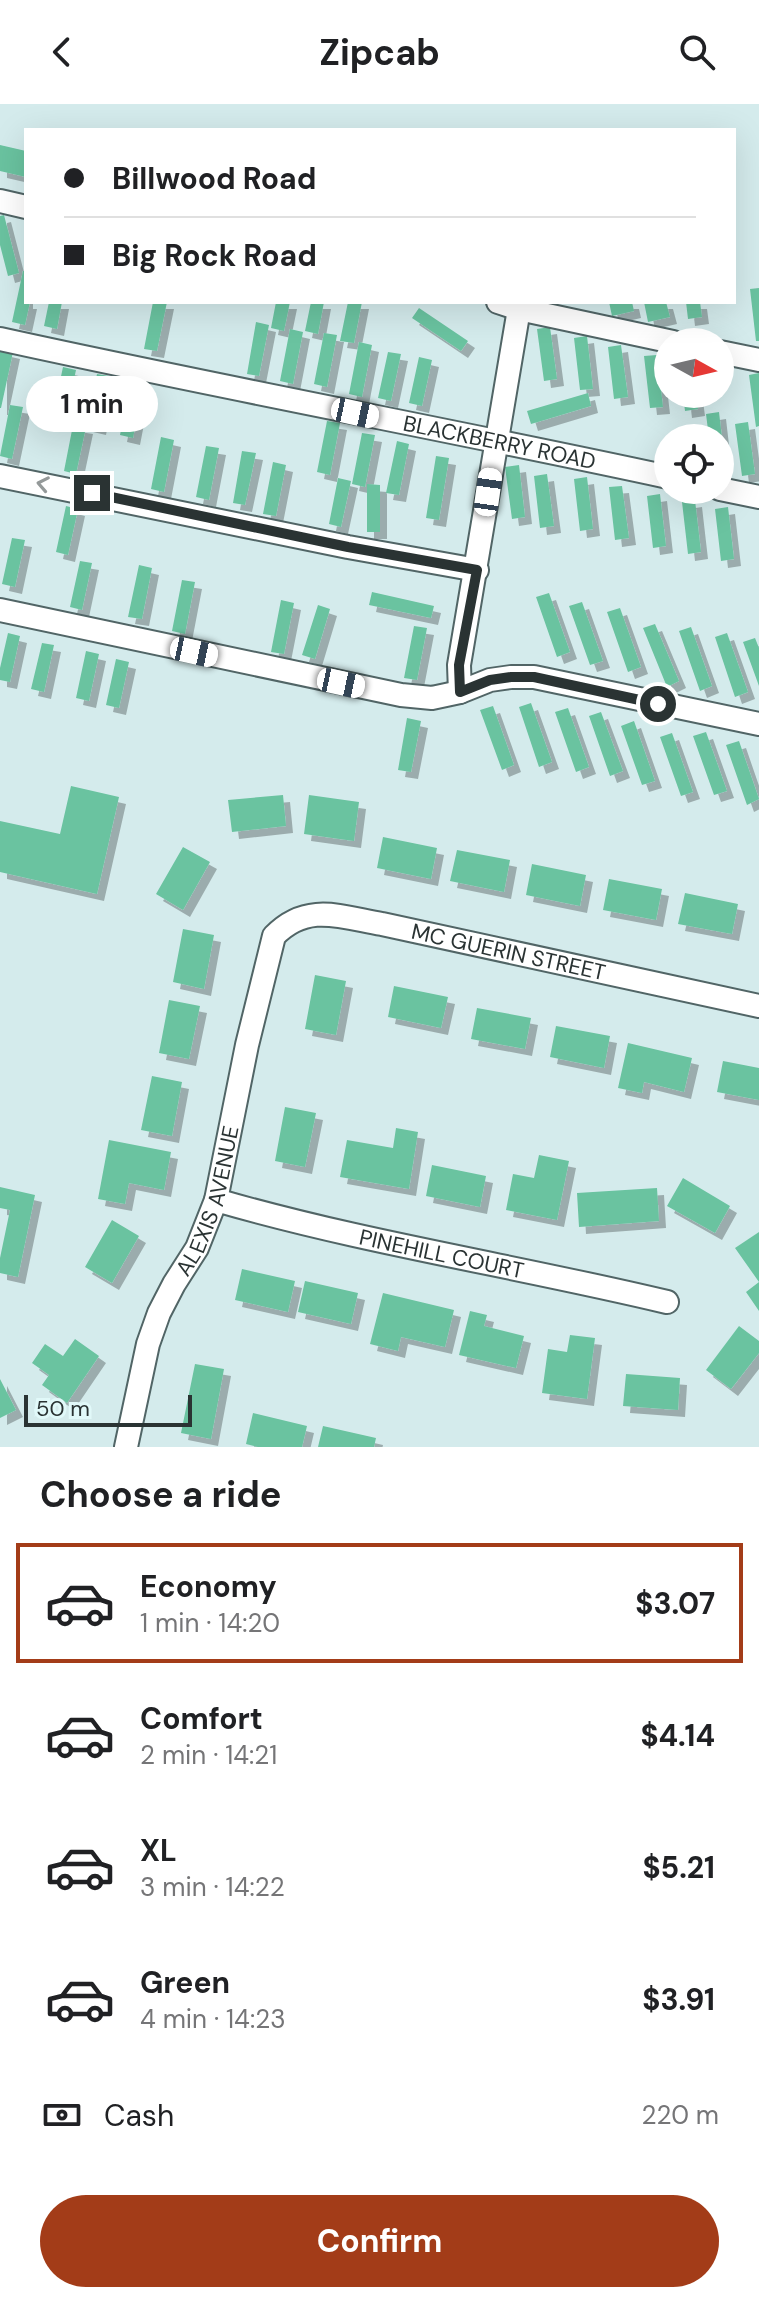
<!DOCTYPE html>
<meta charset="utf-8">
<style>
:root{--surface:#fff;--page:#f6f6f6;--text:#202124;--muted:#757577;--line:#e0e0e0;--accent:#a33c18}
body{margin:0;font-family:"DM Sans",sans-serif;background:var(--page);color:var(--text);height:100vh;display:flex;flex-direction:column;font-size:30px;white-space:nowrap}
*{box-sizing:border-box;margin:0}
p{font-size:26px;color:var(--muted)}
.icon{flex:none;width:44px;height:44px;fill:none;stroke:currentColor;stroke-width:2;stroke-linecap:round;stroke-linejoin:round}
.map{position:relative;height:1343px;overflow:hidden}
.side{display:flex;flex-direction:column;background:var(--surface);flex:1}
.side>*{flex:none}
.hud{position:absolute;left:24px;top:24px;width:712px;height:176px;border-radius:0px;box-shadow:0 8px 32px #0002;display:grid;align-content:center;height:176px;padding:0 40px;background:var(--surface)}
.needle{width:52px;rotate:98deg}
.buttons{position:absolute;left:654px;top:224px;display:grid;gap:16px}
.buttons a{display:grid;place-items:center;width:80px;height:80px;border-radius:50%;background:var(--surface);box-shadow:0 8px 32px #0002;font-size:40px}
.scale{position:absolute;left:24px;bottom:20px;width:168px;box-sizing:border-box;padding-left:8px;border:4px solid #2a3333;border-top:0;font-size:22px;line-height:28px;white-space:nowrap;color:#2a3333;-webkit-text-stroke:6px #e1f9f9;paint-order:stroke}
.end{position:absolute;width:36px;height:36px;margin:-18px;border:10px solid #2a3333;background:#fff;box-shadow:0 0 0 4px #fff}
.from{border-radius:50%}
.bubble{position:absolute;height:56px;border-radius:28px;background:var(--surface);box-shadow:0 8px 32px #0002;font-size:26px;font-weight:700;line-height:56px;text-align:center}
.car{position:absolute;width:24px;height:48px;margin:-24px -12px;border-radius:10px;box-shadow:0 0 6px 2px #0007;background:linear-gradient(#fff 24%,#345 0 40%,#fff 0 76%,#345 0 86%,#fff 0)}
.hud b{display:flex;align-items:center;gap:28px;height:76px;font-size:30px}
.hud b+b{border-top:2px solid var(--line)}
.hud i{width:20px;height:20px;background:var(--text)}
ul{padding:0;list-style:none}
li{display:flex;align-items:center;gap:24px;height:120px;margin:0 16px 12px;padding:0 24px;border:4px solid transparent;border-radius:0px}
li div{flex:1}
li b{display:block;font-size:30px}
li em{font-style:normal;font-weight:700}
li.current{border-color:var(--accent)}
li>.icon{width:72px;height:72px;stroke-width:1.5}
h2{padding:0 40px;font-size:36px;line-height:96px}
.pay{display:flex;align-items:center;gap:20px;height:88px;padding:0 40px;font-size:30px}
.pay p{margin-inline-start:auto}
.button{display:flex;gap:16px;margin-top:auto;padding:16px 40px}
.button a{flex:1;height:92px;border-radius:48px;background:var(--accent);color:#fff;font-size:32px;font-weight:700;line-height:92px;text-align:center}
header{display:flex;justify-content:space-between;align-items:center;height:104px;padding:0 40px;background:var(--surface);font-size:36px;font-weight:700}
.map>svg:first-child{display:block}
.building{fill:#6ac3a0;filter:url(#shadow)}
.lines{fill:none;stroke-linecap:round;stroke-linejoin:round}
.minor-casing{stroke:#516566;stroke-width:26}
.minor{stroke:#fff;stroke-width:22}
.oneway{stroke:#949999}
.route{stroke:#2a3333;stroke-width:10}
.labels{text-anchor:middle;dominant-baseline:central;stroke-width:7;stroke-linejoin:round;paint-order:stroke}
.street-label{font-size:22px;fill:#2a3333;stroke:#e1f9f9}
</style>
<header><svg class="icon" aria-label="back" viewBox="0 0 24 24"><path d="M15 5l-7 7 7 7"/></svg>Zipcab<svg class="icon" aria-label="search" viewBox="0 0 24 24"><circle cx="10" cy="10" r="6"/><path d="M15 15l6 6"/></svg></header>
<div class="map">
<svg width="759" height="1343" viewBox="0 0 759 1343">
<defs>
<filter id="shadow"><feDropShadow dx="7" dy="7" stdDeviation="0" flood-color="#0004"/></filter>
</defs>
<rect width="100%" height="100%" fill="#d4ebec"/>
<path class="building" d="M0 41 26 47V73L0 67Z
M4 111 19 169 8 172 0 141V112Z
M23 167H26V198H30L25 221 12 218Z
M759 184V237H756L750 185Z
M49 198H62L57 225 44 222Z
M153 198H167L157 247 144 245Z
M276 198H290L284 227 271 224Z
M311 198H324L318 230 305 227Z
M348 198H362L354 239 340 237Z
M609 198H632L634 207 612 212Z
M644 198H666L670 213 648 218Z
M686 198H700L702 213 688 215Z
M419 204 468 237 461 247 412 214Z
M256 218 269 221 259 272 247 270Z
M550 223 557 275 544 277 537 225Z
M290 225 303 228 293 280 280 277Z
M324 229 337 231 327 283 314 280Z
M587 232 593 285 580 286 574 234Z
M359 238 372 241 362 293 349 290Z
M621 241 628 293 614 295 608 243Z
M0 245 13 248 1 304H0Z
M388 248 401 250 391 297 378 294Z
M657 251 663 303 650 304 644 252Z
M419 253 432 256 422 302 409 299Z
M63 263 76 266 66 312 53 310Z
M759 269V322L756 323 749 271Z
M97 270 109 272 99 324 86 321Z
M130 279 143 282 133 334 120 331Z
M588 289 591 302 531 320 527 307Z
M683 290H696L698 305 685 307Z
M10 301 23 303 12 355 0 352Z
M719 308 725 360 720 361V334H709L706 310Z
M327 317 340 319 330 371 317 368Z
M748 318 755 370 742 372 735 320Z
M73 321 86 323 76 370 64 367Z
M362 329 375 331 365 383 352 380Z
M161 333 174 336 164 388 151 385Z
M397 337 409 340 399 391 386 389Z
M206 342 219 344 209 396 196 393Z
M242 347 256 349 245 401 233 399Z
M436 352 449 354 439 416 426 414Z
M273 358 286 361 276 412 263 410Z
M519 361 525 413 512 415 505 363Z
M547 370 554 422 540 424 534 372Z
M587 373 593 425 580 427 574 375Z
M338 374 351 377 341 423 329 420Z
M367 380 380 381V428H367Z
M622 382 629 434 615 436 609 383Z
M660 390 666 442 653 444 647 392Z
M695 396 701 448 688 450 682 398Z
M66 402 78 405 68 451 56 448Z
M728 403 734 455 721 457 715 405Z
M12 434 25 436 15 483 2 480Z
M80 457 92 459 82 506 70 503Z
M139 461 152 464 142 515 128 513Z
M182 476 195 478 185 530 172 527Z
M372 488 434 502 431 514 369 501Z
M549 489 570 548 557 553 536 493Z
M281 496 294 499 284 550 271 548Z
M582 498 603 557 590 561 569 502Z
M318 501 330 505 315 555 302 551Z
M620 504 641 563 628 568 607 508Z
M655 520 679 577 667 583 643 524Z
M414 522 427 524 417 576 404 574Z
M691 523 712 582 700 587 679 527Z
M8 529 20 532 10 578 0 576V564Z
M727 529 748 588 735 593 715 533Z
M755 534 759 544V582L743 538Z
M42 539 54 541 44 588 31 585Z
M86 547 99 550 89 597 76 594Z
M116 555 129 558 119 604 106 601Z
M531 599 552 658 539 663 519 603Z
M493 602 514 661 502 666 480 606Z
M568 604 589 663 576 668 555 608Z
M601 608 623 667 610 672 589 612Z
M407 614 421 617 411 668 398 666Z
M634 617 655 677 642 681 621 622Z
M706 628 727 687 714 691 693 632Z
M672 629 693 688 681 692 660 633Z
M739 637 759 695 747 701 726 641Z
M71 682 119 693 97 790 0 768V717L60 730Z
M283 691 286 722 232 728 228 696Z
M309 691 359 698 354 737 304 730Z
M383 733 437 744 431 775 377 764Z
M183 743 210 758 183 806 156 790Z
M457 746 510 756 504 788 450 777Z
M532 760 586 771 580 802 526 791Z
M609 775 662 785 656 816 603 806Z
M685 789 738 800 732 830 678 820Z
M183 825 214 831 204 885 173 878Z
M315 871 346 877 336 931 305 925Z
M394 882 448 893 441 924 388 913Z
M169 896 200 902 189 955 159 949Z
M477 904 531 914 525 945 471 935Z
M556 922 610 932 604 964 550 953Z
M628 939 692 954 684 988 644 978 642 989 618 984Z
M723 957 759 964V996L717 988Z
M152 972 182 978 172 1032 141 1026Z
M285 1003 316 1009 305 1063 275 1057Z
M396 1024 418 1028 409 1085 340 1073 347 1036 393 1044Z
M109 1036 171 1048 164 1086 129 1079 125 1100 98 1095Z
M539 1051 569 1057 557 1116 506 1106 513 1070 534 1074Z
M432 1061 486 1072 480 1103 426 1092Z
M683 1074 730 1102 715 1129 667 1102Z
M0 1083 35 1091 18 1173 0 1169V1154L10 1106 0 1104Z
M657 1084 659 1117 579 1123 577 1089Z
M112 1116 139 1132 112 1179 85 1163Z
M759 1128V1207L746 1188 759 1178 735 1144Z
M242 1165 295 1177 288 1208 235 1196Z
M305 1177 358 1189 351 1220 298 1208Z
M383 1189 454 1206 445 1243 401 1233 398 1247 370 1240Z
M470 1207 487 1211 484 1222 524 1232 516 1264 459 1251Z
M739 1222 759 1237V1249L731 1285 706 1266Z
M570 1231 595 1234 587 1295 542 1289 548 1245 567 1248Z
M75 1235 99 1252 67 1299 42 1281 49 1271 32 1259 45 1240 63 1252Z
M195 1260 224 1265 211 1335 181 1329Z
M626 1270 680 1274 678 1306 623 1302Z
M0 1275 16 1306 0 1314Z
M253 1309 307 1322 302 1343H258L246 1340Z
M323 1322 376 1334 374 1343H318Z"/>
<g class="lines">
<g class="minor-casing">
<g id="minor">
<path d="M0 97 26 103"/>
<path d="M498 198 519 205 673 238"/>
<path id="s1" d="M0 235C222 284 446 325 668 373"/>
<path d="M720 248 759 256"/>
<path d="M0 372 348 443 477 466"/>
<path d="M720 385 759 393"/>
<path d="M0 506 401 591 432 594 460 588 490 576 511 573H534L759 620"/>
<path d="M460 588 459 561 519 205"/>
<path id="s2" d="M216 1096C364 1139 517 1162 667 1198"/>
<path id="s3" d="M126 1343 148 1240 159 1209 174 1180 197 1144 216 1096 247 941 274 832C307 798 341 813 382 820L759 902"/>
</g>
</g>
<use href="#minor" class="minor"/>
</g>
<defs><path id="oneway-chevron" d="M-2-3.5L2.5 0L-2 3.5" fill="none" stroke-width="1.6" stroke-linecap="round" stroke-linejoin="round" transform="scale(2)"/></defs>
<use class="oneway" href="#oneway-chevron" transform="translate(43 380) rotate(-169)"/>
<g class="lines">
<path class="route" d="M92 389 348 443 477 466 459 561 460 588 490 576 511 573H534L658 600"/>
</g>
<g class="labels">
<g class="street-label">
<text stroke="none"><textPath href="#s1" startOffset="510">BLACKBERRY ROAD</textPath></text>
<text stroke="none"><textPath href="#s3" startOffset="780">MC GUERIN STREET</textPath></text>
<text stroke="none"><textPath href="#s3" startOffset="262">ALEXIS AVENUE</textPath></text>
<text stroke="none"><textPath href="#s2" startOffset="232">PINEHILL COURT</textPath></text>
</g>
</g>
</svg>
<div class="buttons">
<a><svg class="needle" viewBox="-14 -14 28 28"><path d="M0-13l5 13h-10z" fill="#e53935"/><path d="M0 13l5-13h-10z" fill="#757577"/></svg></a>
<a><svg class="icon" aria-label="locate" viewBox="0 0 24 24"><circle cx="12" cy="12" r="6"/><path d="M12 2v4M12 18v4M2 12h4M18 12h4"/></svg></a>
</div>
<div class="scale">50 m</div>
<i class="end from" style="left:658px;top:600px"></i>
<i class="end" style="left:92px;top:389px"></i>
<div class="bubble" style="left:26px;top:272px;width:132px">1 min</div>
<i class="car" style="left:355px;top:309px;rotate:102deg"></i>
<i class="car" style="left:488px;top:388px;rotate:8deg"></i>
<i class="car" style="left:194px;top:548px;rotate:102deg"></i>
<i class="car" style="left:341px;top:579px;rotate:102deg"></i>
<div class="hud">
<b><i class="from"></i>Billwood Road</b>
<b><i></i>Big Rock Road</b>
</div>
</div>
<section class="side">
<h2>Choose a ride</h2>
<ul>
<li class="current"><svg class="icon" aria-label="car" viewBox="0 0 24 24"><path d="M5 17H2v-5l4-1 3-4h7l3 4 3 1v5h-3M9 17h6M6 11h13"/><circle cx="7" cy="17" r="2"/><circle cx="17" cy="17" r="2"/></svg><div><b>Economy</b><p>1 min · 14:20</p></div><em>$3.07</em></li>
<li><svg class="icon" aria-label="car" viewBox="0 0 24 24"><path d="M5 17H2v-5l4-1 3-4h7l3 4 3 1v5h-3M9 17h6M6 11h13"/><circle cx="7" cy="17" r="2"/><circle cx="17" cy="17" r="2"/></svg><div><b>Comfort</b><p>2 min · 14:21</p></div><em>$4.14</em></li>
<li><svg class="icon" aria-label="car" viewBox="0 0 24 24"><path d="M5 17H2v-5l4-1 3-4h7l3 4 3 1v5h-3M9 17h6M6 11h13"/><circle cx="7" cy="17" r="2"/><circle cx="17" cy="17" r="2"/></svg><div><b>XL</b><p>3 min · 14:22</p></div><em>$5.21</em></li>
<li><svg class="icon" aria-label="car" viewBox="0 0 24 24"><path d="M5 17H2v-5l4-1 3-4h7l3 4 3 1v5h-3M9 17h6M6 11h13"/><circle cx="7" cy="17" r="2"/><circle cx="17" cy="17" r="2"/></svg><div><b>Green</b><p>4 min · 14:23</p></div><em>$3.91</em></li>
</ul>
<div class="pay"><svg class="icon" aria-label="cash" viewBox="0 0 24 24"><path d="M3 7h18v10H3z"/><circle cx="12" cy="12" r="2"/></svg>Cash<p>220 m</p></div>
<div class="button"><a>Confirm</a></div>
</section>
